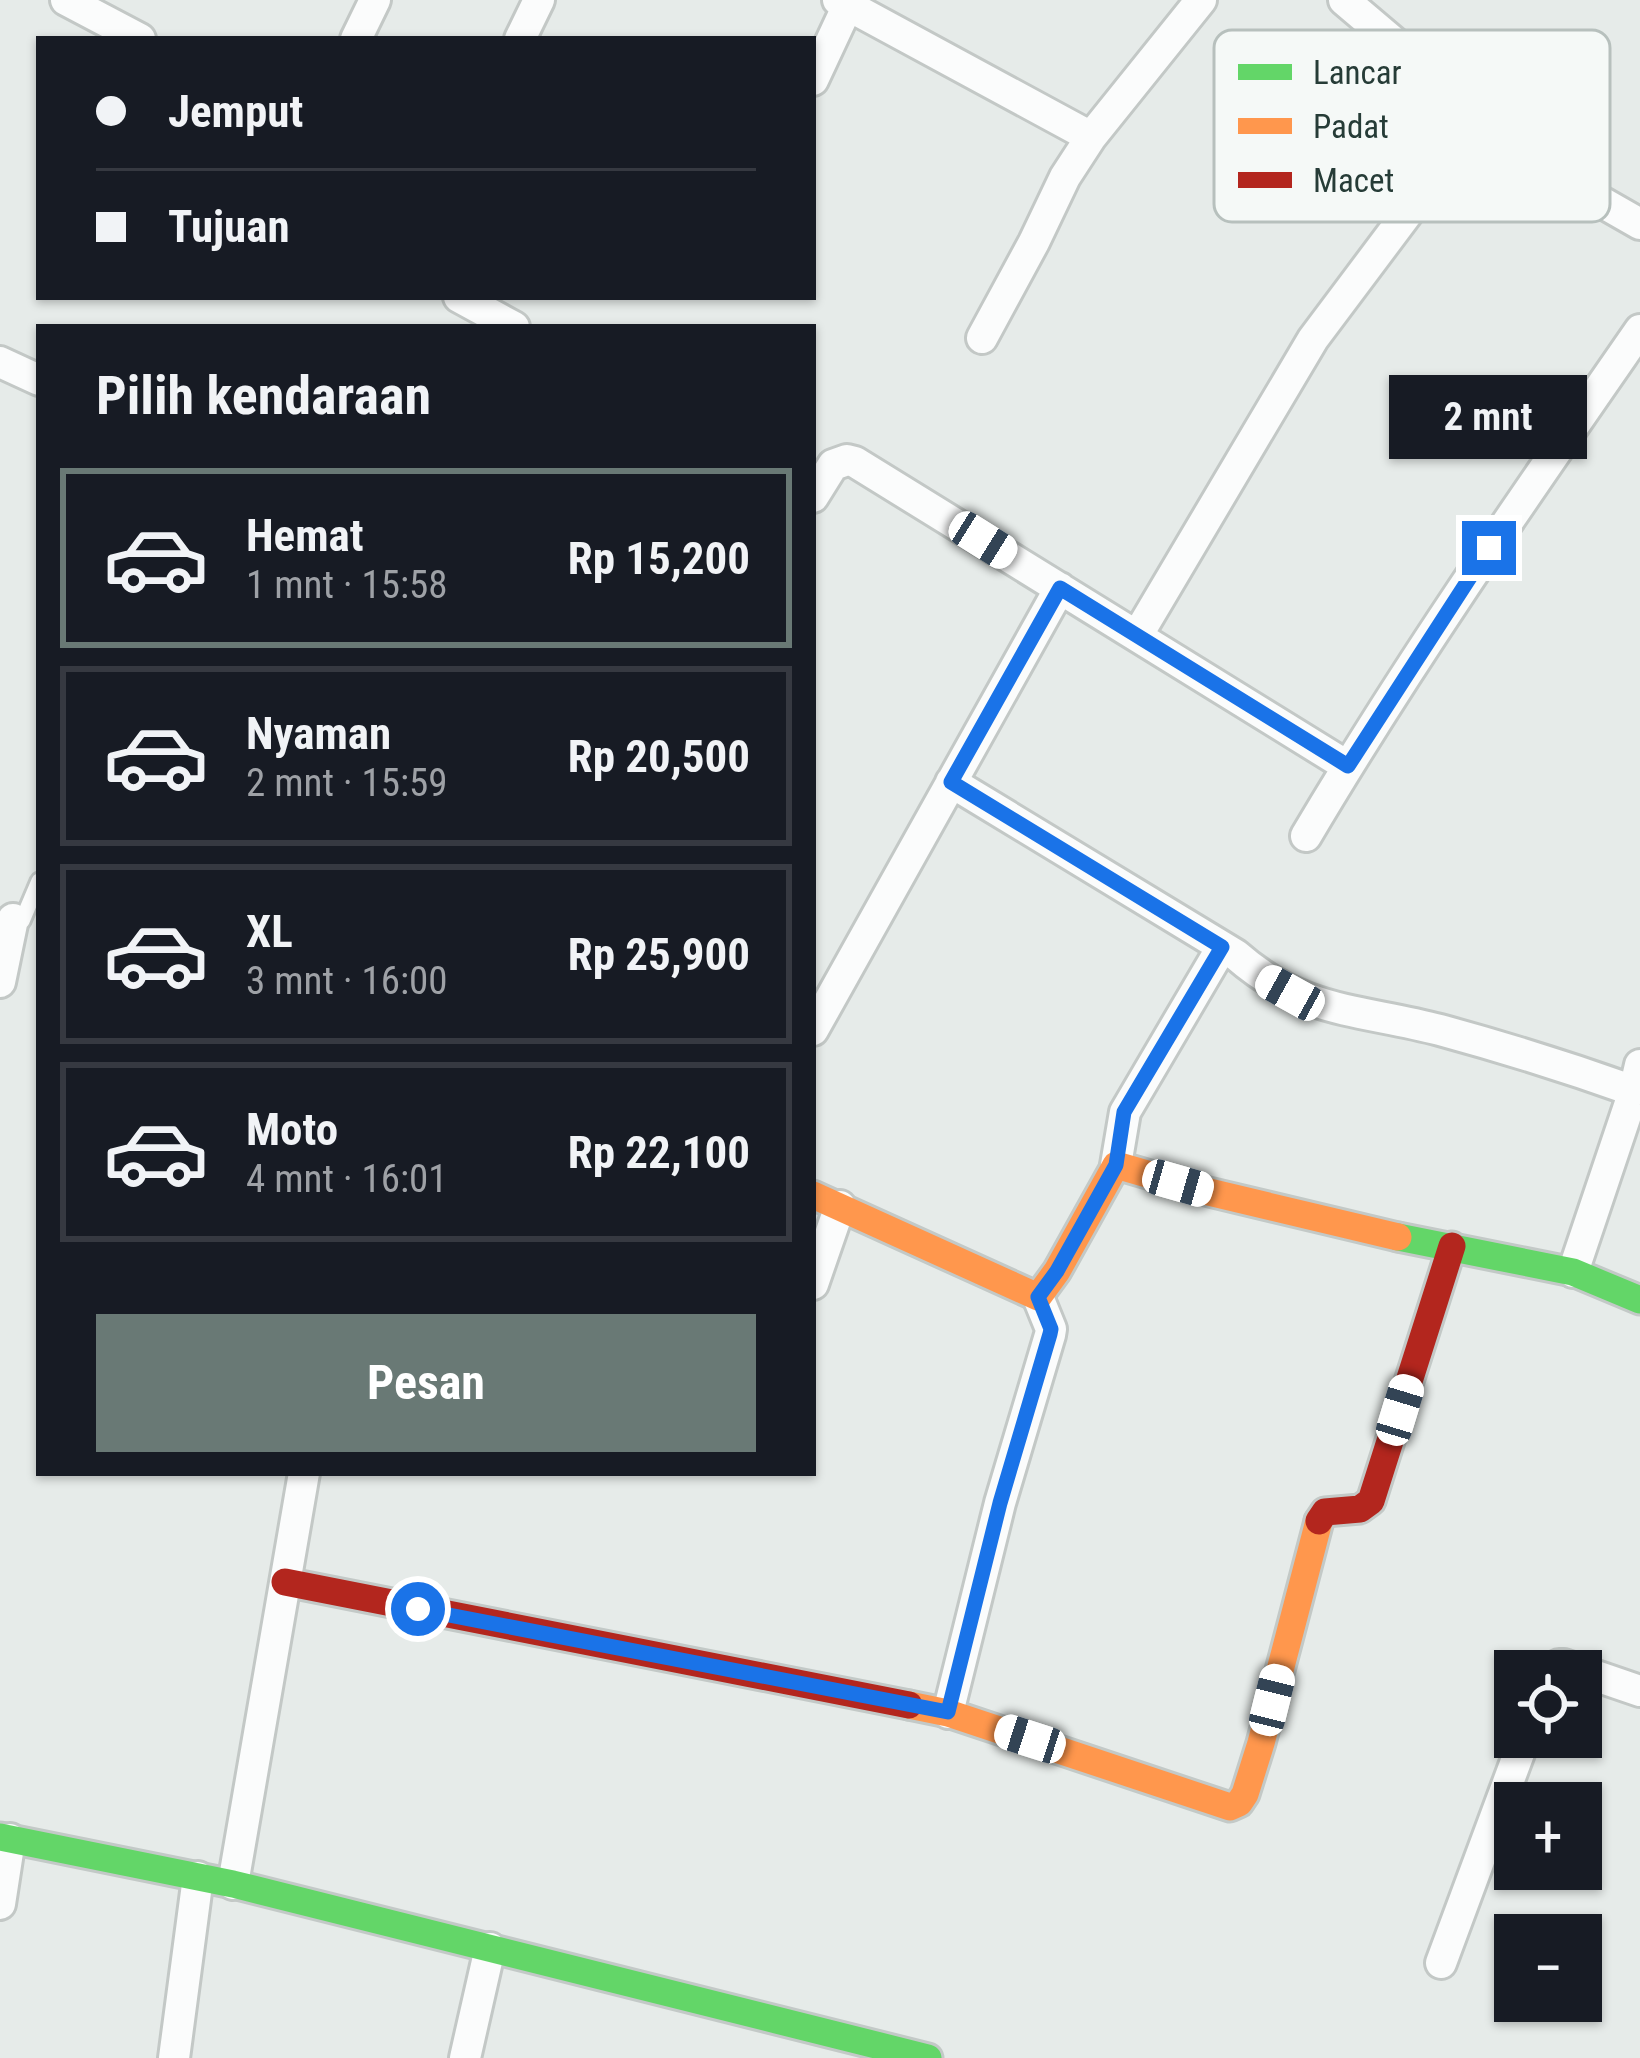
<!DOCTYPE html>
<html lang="id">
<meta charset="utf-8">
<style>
:root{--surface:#171b24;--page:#242831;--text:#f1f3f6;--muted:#9ea1a6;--line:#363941;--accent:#697975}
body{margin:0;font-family:"Roboto Condensed",sans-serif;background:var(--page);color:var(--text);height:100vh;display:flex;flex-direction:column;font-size:45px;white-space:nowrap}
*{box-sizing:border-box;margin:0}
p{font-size:39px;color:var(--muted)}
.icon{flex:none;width:66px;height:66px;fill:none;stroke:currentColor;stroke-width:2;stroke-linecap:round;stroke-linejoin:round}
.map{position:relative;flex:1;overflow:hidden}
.sheet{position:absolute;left:36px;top:324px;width:780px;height:1152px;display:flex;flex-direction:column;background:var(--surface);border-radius:0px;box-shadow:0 3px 9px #0004}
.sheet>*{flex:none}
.hud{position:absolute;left:36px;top:36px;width:780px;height:264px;border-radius:0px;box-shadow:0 3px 9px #0004;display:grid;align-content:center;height:264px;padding:0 60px;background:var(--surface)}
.buttons{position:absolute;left:1494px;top:1650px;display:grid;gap:24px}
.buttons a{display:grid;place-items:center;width:108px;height:108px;border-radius:0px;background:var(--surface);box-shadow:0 3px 9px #0004;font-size:60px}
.end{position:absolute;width:54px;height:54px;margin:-27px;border:15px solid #1a73e8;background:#fff;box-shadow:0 0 0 6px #fff}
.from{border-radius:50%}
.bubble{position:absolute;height:84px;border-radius:0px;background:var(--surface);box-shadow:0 3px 9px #0004;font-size:39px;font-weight:700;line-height:84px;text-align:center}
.car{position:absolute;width:36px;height:72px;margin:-36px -18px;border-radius:15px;box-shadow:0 0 9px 3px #0007;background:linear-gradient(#fff 24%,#345 0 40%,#fff 0 76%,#345 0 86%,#fff 0)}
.hud b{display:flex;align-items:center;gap:42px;height:114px;font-size:45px}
.hud b+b{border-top:3px solid var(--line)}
.hud i{width:30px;height:30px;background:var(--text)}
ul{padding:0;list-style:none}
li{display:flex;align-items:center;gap:36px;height:180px;margin:0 24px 18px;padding:0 36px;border:6px solid var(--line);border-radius:0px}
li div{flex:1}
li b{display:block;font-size:45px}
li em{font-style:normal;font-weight:700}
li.selected{border-color:var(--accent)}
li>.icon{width:108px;height:108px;stroke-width:1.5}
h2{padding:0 60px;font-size:54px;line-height:144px}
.action{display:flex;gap:24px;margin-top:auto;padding:24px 60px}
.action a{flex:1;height:138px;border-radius:0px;background:var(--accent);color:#fff;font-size:48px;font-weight:700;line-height:138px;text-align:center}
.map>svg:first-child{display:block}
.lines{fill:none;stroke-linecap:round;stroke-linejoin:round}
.lane-casing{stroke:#c3c8c6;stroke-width:21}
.street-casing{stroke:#c3c8c6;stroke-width:36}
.fast-casing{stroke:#c3c9c7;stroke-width:33}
.slow-casing{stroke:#c3c9c7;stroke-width:33}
.jam-casing{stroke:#c3c9c7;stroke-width:33}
.lane{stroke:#fbfcfc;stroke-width:15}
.street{stroke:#fbfcfc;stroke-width:30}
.fast{stroke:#63d668;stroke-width:27}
.slow{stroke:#ff974d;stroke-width:27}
.jam{stroke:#b3261e;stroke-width:27}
.route{stroke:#1a73e8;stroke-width:15}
.key{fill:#f5f9f7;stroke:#b7c0bd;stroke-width:3}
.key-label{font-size:33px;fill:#263c37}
</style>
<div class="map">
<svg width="1640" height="2058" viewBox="0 0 1640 2058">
<rect width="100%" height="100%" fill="#e6ebe9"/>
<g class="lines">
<g class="lane-casing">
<path id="lane" d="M22 921 39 881"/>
</g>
<g class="street-casing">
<path id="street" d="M66 0 140 39
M838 0 1091 137
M1344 0 1542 168 1640 224
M356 39 375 0
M520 39 539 0
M813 80 848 5
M459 297 514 327
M982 338 1034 242 1065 177 1091 137 1201 0
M0 362 39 380
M813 497 833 465 847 460 855 462 1347 766
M1137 636 1313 339 1481 115
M951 782 1236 955C1303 1014 1360 1009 1440 1030 1506 1048 1570 1068 1634 1091
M1306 836C1409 662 1525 496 1640 330
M0 982 13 919
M813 1030 1060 588
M1116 1165 1125 1112 1222 947
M1573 1272 1634 1091 1640 1065
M813 1284 840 1206
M1550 1671 1559 1665H1564L1640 1691
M948 1713 1000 1503 1050 1335 1051 1329 1038 1297
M233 1884 304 1473
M0 1904 10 1839
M1441 1963 1525 1737
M174 2058 198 1877
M465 2058 490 1948"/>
</g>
<g class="fast-casing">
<path id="fast" d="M1398 1237 1573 1272 1640 1300
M0 1837 233 1884 928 2058"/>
</g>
<g class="slow-casing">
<path id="slow" d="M813 1195 1038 1297 1057 1271 1116 1165 1209 1192 1398 1237
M909 1705 948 1713 1230 1807 1239 1803 1245 1794 1261 1743 1319 1521"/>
</g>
<g class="jam-casing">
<path id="jam" d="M1319 1521 1325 1512 1360 1509 1371 1501 1452 1246
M285 1582 909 1705"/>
</g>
<use href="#lane" class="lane"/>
<use href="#street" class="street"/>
<use href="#fast" class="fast"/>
<use href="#slow" class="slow"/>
<use href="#jam" class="jam"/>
</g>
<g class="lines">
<path class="route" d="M418 1609 948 1712 1000 1503 1050 1334 1051 1329 1038 1297 1057 1271 1116 1165 1124 1112 1222 947 951 782 1060 588 1348 766 1489 548"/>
</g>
<rect x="1214" y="30" width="396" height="192" rx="18" class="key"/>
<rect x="1238" y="64" width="54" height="16" fill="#63d668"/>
<rect x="1238" y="118" width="54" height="16" fill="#ff974d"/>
<rect x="1238" y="172" width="54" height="16" fill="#b3261e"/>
<g class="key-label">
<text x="1313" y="84">Lancar</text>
<text x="1313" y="138">Padat</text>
<text x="1313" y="192">Macet</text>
</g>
</svg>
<div class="buttons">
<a><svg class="icon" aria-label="locate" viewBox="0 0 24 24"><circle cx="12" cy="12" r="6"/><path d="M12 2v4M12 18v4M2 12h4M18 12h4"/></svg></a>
<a>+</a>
<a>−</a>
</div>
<i class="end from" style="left:418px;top:1609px"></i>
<i class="end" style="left:1489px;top:548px"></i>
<div class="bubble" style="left:1389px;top:375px;width:198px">2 mnt</div>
<i class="car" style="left:983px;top:540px;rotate:122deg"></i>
<i class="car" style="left:1290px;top:993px;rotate:299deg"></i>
<i class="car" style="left:1178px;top:1183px;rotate:106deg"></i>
<i class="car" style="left:1400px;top:1410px;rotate:17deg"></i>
<i class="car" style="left:1272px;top:1700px;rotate:14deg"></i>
<i class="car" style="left:1030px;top:1739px;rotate:288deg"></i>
<div class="hud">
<b><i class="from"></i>Jemput</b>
<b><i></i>Tujuan</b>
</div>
<section class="sheet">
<h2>Pilih kendaraan</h2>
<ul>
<li class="selected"><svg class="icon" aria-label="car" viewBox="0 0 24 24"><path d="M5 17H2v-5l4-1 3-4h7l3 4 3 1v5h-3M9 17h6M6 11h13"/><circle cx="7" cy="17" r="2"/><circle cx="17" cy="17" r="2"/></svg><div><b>Hemat</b><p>1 mnt · 15:58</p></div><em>Rp 15,200</em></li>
<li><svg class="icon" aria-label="car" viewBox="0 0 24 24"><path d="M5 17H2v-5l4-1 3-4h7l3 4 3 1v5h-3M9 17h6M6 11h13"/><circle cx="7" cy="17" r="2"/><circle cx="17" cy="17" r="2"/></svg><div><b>Nyaman</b><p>2 mnt · 15:59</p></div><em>Rp 20,500</em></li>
<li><svg class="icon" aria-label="car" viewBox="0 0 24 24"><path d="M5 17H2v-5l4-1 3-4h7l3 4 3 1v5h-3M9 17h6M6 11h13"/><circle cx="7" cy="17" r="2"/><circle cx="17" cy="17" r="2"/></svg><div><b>XL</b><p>3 mnt · 16:00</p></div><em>Rp 25,900</em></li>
<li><svg class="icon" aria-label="car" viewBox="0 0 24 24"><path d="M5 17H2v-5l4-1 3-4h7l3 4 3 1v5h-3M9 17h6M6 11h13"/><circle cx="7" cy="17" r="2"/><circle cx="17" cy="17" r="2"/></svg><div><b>Moto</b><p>4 mnt · 16:01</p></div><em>Rp 22,100</em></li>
</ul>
<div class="action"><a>Pesan</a></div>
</section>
</div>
